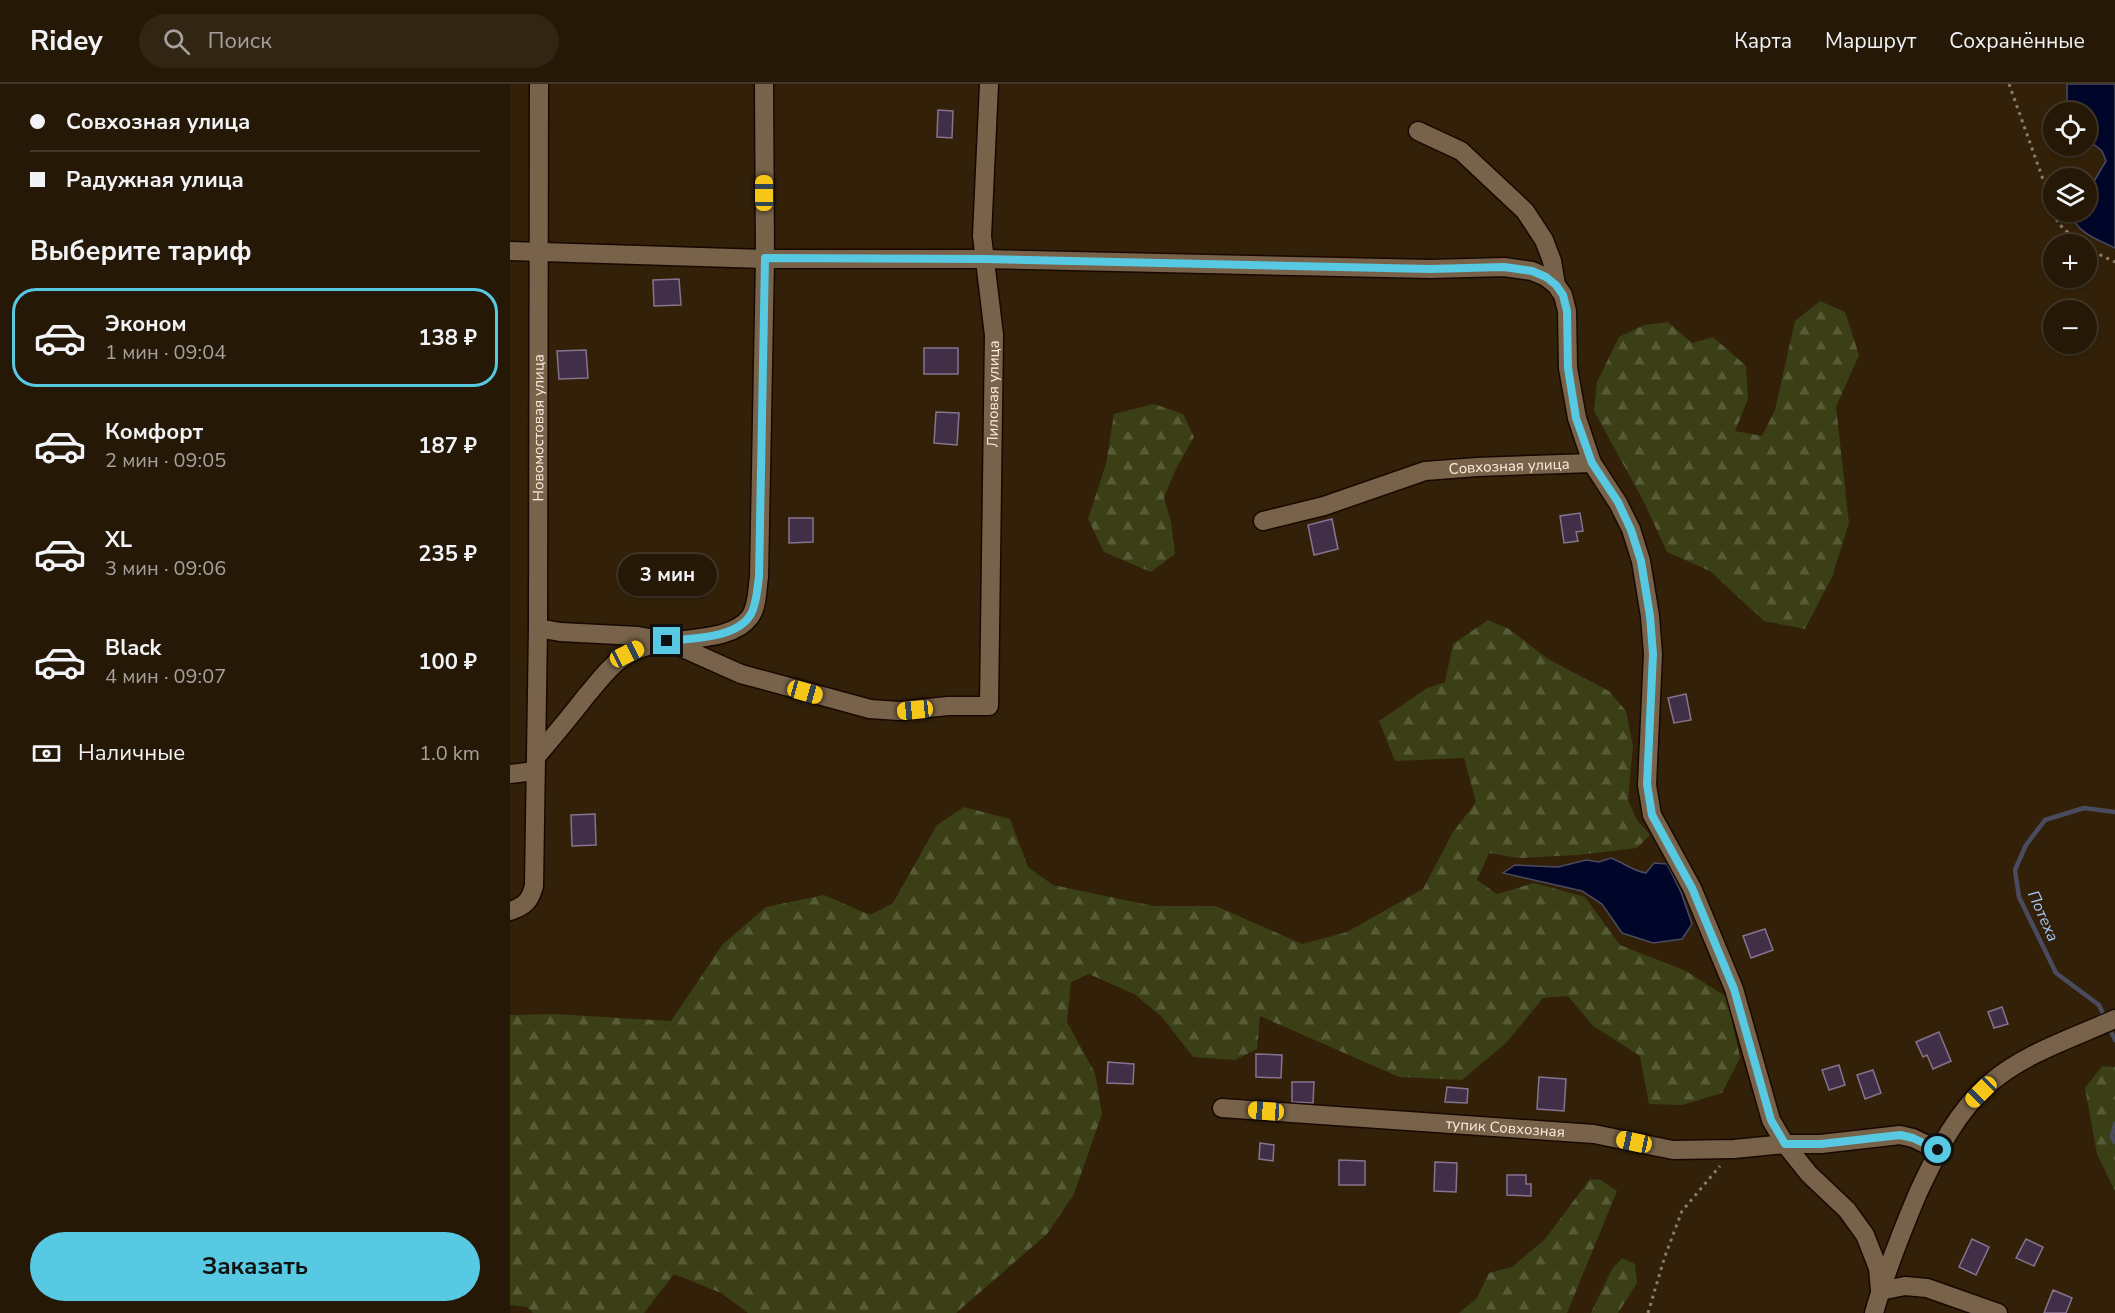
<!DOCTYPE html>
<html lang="ru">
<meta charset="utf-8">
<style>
:root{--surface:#261806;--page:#322514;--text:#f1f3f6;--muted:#a4a09b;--line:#423728;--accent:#57c9e2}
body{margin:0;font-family:"Nunito Sans",sans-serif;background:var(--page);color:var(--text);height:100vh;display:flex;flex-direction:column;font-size:22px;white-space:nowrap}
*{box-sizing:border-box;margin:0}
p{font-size:20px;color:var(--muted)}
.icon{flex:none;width:33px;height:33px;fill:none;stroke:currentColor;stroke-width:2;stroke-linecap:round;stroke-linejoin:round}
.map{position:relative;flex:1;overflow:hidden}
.drawer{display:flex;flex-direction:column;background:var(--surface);width:510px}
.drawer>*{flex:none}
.hud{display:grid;align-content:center;height:132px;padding:0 30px;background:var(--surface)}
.buttons{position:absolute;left:1533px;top:18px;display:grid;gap:12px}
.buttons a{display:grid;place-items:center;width:54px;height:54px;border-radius:50%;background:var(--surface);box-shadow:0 2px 4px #0004,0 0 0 2px var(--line);font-size:30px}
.end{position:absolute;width:27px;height:27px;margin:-14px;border:8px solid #57c9e2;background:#111;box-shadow:0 0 0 3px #111}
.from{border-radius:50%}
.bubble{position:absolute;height:42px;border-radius:21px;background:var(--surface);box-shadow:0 2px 4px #0004,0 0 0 2px var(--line);font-size:20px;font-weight:700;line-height:42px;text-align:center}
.car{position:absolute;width:18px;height:36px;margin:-18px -9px;border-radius:8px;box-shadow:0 0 4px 2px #0007;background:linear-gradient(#f5c518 24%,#345 0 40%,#f5c518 0 76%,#345 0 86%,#f5c518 0)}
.hud b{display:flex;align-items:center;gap:21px;height:57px;font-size:22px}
.hud b+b{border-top:2px solid var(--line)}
.hud i{width:15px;height:15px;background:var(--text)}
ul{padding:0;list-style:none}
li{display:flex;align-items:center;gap:18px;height:99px;margin:0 12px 9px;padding:0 18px;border:3px solid transparent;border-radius:24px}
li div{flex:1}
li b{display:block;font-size:22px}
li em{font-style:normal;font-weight:700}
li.current{border-color:var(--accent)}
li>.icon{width:54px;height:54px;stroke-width:1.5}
h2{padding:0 30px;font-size:27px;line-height:72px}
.pay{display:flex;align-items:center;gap:15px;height:66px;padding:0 30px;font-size:22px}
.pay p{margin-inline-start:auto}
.primary-button{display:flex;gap:12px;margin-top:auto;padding:12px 30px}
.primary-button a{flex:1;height:69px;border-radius:36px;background:var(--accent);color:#111;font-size:24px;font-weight:700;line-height:69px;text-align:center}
header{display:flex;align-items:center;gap:36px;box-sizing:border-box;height:84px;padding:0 30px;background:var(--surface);border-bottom:2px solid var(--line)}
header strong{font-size:28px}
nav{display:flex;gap:33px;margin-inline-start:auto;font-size:21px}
.search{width:420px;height:54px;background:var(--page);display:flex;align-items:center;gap:15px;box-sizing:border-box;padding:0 21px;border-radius:33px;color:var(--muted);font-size:22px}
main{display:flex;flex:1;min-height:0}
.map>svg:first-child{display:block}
.forest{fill:url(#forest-firs)}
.water{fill:#00052a;stroke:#4b4b60;stroke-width:1.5}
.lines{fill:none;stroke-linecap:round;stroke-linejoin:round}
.stream{stroke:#4b4b60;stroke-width:4.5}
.building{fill:#402f47;stroke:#86738e;stroke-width:1.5}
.minor-casing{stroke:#190800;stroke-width:21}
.path{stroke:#8a7a66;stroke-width:3;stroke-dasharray:3 4.5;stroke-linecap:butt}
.minor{stroke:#78624a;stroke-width:18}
.route{stroke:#57c9e2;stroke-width:8}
.labels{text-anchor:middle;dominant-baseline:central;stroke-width:4.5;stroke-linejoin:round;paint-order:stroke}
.street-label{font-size:15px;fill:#faeddf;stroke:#322008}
.water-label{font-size:16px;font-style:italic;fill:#a2c7fd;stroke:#322008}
</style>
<header>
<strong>Ridey</strong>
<div class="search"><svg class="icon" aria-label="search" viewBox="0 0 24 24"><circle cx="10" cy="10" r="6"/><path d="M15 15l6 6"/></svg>Поиск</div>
<nav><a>Карта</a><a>Маршрут</a><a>Сохранённые</a></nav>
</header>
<main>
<section class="drawer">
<div class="hud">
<b><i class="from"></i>Совхозная улица</b>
<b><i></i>Радужная улица</b>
</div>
<h2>Выберите тариф</h2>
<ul>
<li class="current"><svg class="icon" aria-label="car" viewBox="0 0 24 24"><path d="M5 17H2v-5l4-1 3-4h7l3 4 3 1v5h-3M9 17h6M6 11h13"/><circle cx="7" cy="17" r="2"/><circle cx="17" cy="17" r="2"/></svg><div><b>Эконом</b><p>1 мин · 09:04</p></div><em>138 ₽</em></li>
<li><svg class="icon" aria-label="car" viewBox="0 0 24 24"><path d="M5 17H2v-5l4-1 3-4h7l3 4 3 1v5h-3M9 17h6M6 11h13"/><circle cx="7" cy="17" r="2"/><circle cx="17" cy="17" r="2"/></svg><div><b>Комфорт</b><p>2 мин · 09:05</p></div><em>187 ₽</em></li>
<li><svg class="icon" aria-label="car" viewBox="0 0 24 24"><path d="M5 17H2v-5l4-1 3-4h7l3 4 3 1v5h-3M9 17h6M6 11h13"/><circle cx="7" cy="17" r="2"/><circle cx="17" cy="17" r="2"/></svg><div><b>XL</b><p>3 мин · 09:06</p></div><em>235 ₽</em></li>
<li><svg class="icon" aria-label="car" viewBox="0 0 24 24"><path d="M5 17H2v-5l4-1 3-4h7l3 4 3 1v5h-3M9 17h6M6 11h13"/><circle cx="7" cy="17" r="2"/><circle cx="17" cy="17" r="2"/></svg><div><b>Black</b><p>4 мин · 09:07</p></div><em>100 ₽</em></li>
</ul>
<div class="pay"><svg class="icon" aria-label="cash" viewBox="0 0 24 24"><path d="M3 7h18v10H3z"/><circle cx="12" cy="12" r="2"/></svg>Наличные<p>1.0 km</p></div>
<div class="primary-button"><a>Заказать</a></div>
</section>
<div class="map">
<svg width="1605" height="1229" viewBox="0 0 1605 1229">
<defs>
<pattern id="forest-firs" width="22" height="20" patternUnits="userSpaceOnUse" patternTransform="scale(1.5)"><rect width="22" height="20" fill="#3a3f15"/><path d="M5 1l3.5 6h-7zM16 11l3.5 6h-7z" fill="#575b37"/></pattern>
</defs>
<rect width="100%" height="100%" fill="#322008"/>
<path class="forest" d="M1310 217 1335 228 1349 271 1326 323 1339 439 1322 493 1295 545 1254 537 1200 487 1157 468 1133 416 1084 327 1087 298 1109 253 1134 241 1158 238 1182 259 1203 253 1236 282 1238 315 1225 347 1252 352 1265 326 1285 237Z
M644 320 673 330 684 353 667 383 654 413 661 438 665 470 641 488 594 468 578 435 596 380 604 330Z
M978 536 999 545 1038 575 1099 607 1116 627 1123 662 1118 716 1127 736 1140 751 1127 764 1068 771 1009 774 979 769 967 796 987 810 1024 799 1075 813 1110 861 1176 887 1217 913 1230 974 1212 1009 1172 1021 1139 1020 1130 972 1082 941 1058 912 1033 914 996 959 952 996 889 993 750 932 747 965 725 976 683 973 652 933 624 910 579 890 561 898 557 938 585 989 592 1030 564 1110 537 1150 446 1229H238L211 1209 164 1190 134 1229H23L17 1223 0 1221V931L44 930 161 937 213 860 256 823 314 811 360 831 383 819 427 741 454 723 500 735 518 783 543 801 644 822H706L792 860 837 848 913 805 943 748 966 718 954 674 885 677 869 637 917 604 935 598 943 560Z
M1592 982 1605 983V1107L1587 1070 1575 1004Z
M1080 1095 1091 1096 1107 1107 1057 1229H949L967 1214 979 1189 1002 1183 1035 1155Z
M1112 1174 1125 1180 1127 1199 1108 1229H1081L1102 1185Z"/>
<path class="water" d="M1557 0H1605V164C1589 156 1564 148 1561 128H1576L1577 109 1596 77 1592 67 1577 55 1576 28H1557Z
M1101 774C1115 779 1120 786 1136 789L1144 779 1157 780 1171 808 1182 840 1172 855 1143 859 1112 849 1092 820 1072 807 993 789 1005 781 1048 783 1076 776 1089 778Z"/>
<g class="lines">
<path class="stream" d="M1596 936 1589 921 1546 889 1509 813 1505 786 1516 761 1535 736 1574 724 1605 728
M1599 943 1605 956
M1605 1040 1602 1053 1605 1058"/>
</g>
<path class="building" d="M428 26 443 27 442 54 427 53Z
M169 195 171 221 144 222 143 196Z
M414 264H448V290H414Z
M76 266 78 294 49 295 47 267Z
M426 328 449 329 447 361 424 359Z
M1070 429 1073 447 1066 448 1068 457 1054 459 1050 432Z
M279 434H303V458L279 459Z
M822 435 828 465 804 471 798 441Z
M1176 610 1181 636 1164 639 1158 614Z
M85 730 86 761 62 762 61 731Z
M1255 845 1263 866 1241 874 1233 852Z
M1492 923 1498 940 1484 944 1478 928Z
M1429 948 1441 977 1423 985 1417 971 1413 973 1406 958Z
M746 970 772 971 771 994 746 993Z
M598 978 624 980 623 1000 597 999Z
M1329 981 1335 1001 1319 1006 1312 986Z
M1363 986 1371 1009 1355 1015 1347 991Z
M1029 993 1056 995 1054 1027 1027 1025Z
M782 998H804L803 1019 782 1018Z
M937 1003 958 1005 957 1019 935 1018Z
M750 1059 764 1061 763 1077 749 1075Z
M829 1076 855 1077V1101H829Z
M925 1078 947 1079 946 1108 924 1107Z
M997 1091H1016V1100H1021V1112L997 1111Z
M1462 1155 1479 1163 1466 1191 1449 1183Z
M1516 1155 1533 1163 1524 1182 1506 1174Z
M1543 1206 1562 1214 1556 1229H1534Z"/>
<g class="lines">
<g class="minor-casing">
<g id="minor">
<path d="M908 47 951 67 1015 127 1034 156 1042 177 1046 201"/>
<path d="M0 167 255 175H474L920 185 994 183 1022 187 1036 193 1046 201 1053 211 1057 227 1058 284 1067 334 1082 379 1108 419 1121 445 1131 477 1140 532 1143 570 1137 701 1142 731 1182 804 1224 905 1261 1036 1275 1060H1311L1390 1051 1403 1054 1428 1066"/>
<path id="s1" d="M753 437 814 422 915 387 967 383 1082 379"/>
<path id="s2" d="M28 544 50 548 128 552 157 557 231 590 360 625 389 627 438 622H479L484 251 472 152 479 0"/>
<path d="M26 673C43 653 60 633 76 612 89 597 101 580 118 570 152 549 218 563 240 533 248 522 247 505 249 493L255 175 254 0"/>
<path d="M0 690 25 687"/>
<path id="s3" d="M0 827C15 822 20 817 24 802L28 544 29 0"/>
<path id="s4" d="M712 1024 1084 1050 1163 1066 1224 1065 1275 1060 1299 1090 1337 1126 1355 1151 1368 1184 1370 1207 1395 1202 1417 1204 1488 1229"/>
<path d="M1364 1229C1376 1187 1391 1149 1408 1109 1427 1069 1445 1029 1480 999 1515 969 1563 954 1605 935"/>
</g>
</g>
<path class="path" d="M1499 0 1544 126
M1544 128 1548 139 1570 160
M1576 164 1605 178
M1138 1229 1155 1172 1172 1127 1210 1082"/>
<use href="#minor" class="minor"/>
</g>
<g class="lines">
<path class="route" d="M157 557C181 554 227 555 241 530 247 519 247 505 249 493L255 174 474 175 920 185 994 183 1022 187 1036 193 1046 201 1053 211 1057 227 1058 284 1066 334 1082 379 1108 418 1121 446 1131 477 1140 532 1143 570 1137 700 1142 731 1182 804 1224 905 1261 1036 1275 1060H1311L1390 1051 1403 1054 1428 1066"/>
</g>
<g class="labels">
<g class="street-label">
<text stroke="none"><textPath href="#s2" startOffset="776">Лиловая улица</textPath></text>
<text stroke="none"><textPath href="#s3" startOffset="495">Новомостовая улица</textPath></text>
<text stroke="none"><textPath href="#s1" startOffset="254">Совхозная улица</textPath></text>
<text stroke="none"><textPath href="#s4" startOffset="284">тупик Совхозная</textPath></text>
</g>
<g class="water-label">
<text transform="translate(1533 832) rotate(66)">Потеха</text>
</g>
</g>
</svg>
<div class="buttons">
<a><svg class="icon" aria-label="locate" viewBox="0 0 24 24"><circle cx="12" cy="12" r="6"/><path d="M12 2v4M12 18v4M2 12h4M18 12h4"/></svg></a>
<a><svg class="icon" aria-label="layers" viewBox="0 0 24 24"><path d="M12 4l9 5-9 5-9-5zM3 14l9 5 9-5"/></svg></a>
<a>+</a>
<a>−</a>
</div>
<i class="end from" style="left:1428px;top:1066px"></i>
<i class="end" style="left:157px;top:557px"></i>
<div class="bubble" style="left:108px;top:470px;width:99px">3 мин</div>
<i class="car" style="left:254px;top:109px;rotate:0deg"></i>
<i class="car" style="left:117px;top:570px;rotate:63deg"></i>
<i class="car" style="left:295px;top:608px;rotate:106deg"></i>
<i class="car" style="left:405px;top:626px;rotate:264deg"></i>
<i class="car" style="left:1471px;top:1008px;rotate:225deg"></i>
<i class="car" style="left:756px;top:1027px;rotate:274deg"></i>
<i class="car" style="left:1124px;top:1058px;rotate:282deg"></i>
</div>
</main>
